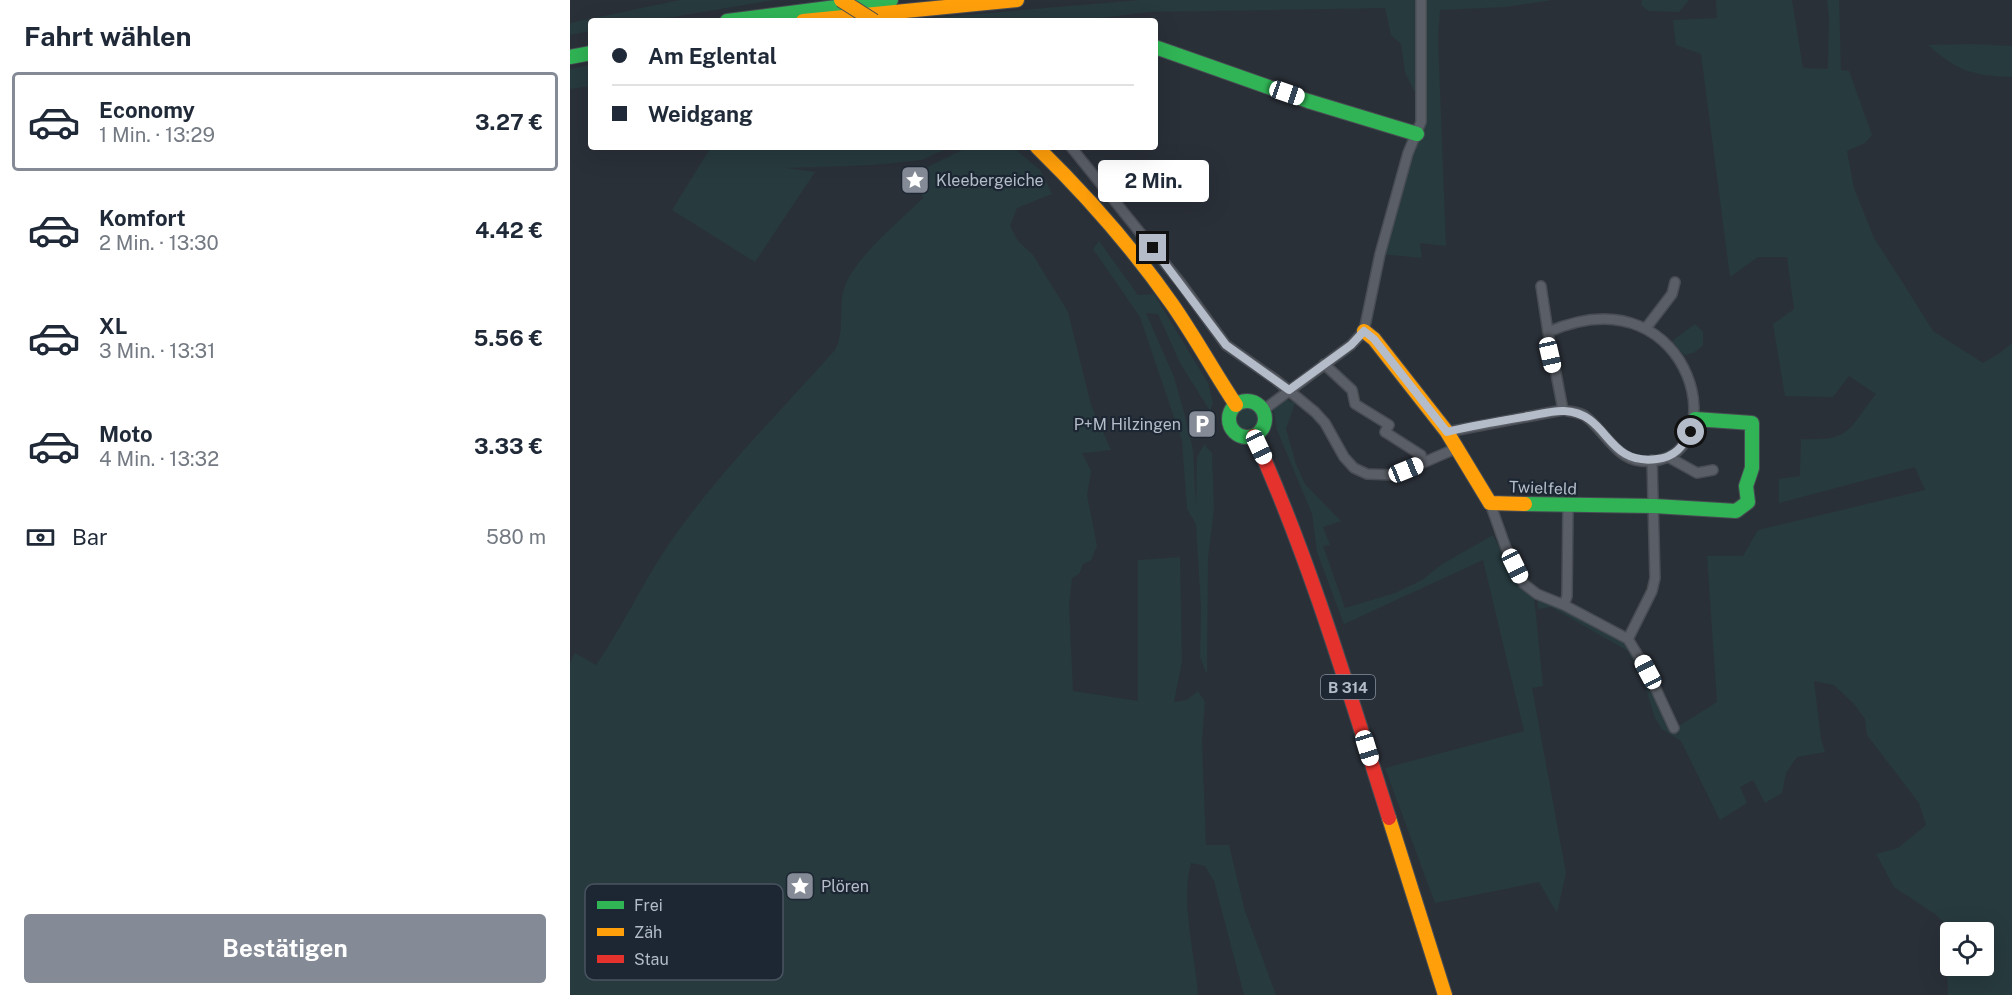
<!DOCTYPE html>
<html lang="de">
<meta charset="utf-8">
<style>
:root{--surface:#fff;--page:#f2f2f3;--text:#1f2937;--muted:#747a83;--line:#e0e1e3;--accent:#848b96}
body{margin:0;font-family:"Public Sans",sans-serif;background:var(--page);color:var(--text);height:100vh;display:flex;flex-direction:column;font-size:22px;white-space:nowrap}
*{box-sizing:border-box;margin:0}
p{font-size:20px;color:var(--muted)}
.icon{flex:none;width:33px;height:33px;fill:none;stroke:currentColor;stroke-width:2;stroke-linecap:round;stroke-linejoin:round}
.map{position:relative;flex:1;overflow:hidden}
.drawer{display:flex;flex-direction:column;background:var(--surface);width:570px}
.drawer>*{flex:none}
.hud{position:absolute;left:18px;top:18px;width:570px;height:132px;border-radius:6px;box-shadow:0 6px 24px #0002;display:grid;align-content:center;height:132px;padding:0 24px;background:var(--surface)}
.tools{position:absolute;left:1370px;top:922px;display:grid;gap:12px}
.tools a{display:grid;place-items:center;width:54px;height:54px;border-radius:6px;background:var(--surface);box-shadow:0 6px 24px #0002;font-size:30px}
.end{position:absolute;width:27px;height:27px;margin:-14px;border:8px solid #b4bcc9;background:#111;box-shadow:0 0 0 3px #111}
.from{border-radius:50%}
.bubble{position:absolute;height:42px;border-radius:6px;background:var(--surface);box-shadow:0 6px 24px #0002;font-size:20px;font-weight:700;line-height:42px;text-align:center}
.car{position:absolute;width:18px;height:36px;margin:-18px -9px;border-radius:8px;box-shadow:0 0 4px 2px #0007;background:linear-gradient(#fff 24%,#345 0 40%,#fff 0 76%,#345 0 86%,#fff 0)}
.hud b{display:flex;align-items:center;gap:21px;height:57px;font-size:22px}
.hud b+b{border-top:2px solid var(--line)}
.hud i{width:15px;height:15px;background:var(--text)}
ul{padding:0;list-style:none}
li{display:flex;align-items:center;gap:18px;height:99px;margin:0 12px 9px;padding:0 12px;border:3px solid transparent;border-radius:6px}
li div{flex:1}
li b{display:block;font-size:22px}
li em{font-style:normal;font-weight:700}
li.active{border-color:var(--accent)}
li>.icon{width:54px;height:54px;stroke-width:1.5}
h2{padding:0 24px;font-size:27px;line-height:72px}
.pay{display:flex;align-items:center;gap:15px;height:66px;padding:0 24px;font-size:22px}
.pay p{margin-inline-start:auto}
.primary-button{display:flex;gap:12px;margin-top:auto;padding:12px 24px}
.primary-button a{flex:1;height:69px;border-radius:6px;background:var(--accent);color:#fff;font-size:24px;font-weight:700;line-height:69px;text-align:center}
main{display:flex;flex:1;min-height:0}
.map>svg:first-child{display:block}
.green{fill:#273a3e}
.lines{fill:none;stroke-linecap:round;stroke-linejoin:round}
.street-casing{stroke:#484c53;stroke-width:12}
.fast-casing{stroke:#484c53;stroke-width:16}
.slow-casing{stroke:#484c53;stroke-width:16}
.jam-casing{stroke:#484c53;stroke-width:16}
.street{stroke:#5a5e66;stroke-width:9}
.fast{stroke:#30b455;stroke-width:14}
.slow{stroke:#ff9f0a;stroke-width:14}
.jam{stroke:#e5322d;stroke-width:14}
.slow-bridge-casing{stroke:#484c55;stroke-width:16;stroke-linecap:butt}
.slow-bridge{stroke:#ff9f0a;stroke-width:14}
.route{stroke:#b4bcc9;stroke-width:8}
.labels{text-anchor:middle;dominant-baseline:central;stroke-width:4.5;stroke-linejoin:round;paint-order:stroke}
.shield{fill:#1d2633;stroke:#878f9c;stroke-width:1.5}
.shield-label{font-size:15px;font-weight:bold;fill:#b4bcc9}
.poi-label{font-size:16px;fill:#b4bcc9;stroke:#1d2633;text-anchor:start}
.street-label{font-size:16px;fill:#b4bcc9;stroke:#1d2633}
.key{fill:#1d2633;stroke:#4a5360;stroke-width:1.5}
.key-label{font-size:16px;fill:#b4bcc9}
</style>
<main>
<section class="drawer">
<h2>Fahrt wählen</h2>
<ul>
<li class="active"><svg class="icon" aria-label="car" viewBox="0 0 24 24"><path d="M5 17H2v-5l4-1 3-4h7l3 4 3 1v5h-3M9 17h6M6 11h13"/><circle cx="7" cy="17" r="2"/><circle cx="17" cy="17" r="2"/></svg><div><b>Economy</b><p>1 Min. · 13:29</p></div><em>3.27 €</em></li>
<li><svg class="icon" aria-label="car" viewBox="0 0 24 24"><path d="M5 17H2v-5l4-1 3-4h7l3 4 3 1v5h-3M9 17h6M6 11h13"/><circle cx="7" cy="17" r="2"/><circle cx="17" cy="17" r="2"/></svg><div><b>Komfort</b><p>2 Min. · 13:30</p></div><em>4.42 €</em></li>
<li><svg class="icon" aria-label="car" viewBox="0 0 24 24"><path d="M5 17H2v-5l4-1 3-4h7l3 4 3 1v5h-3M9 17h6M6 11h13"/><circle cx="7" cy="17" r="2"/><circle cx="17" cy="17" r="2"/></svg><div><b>XL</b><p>3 Min. · 13:31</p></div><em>5.56 €</em></li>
<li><svg class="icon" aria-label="car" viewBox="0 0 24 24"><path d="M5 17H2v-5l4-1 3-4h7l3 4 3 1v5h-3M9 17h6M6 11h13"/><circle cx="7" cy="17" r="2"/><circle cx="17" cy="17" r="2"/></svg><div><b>Moto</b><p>4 Min. · 13:32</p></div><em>3.33 €</em></li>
</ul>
<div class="pay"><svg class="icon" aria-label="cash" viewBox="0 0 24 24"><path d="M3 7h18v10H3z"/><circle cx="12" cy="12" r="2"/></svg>Bar<p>580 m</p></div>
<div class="primary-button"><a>Bestätigen</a></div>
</section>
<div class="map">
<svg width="1442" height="995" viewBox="0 0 1442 995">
<rect width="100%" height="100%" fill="#2a3038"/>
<path class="green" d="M110 0H204L79 21H21V31L0 35V23Z
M570 0H983L935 7 870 10 868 38 876 246 850 243 852 258 810 254 853 109 835 72 831 44 821 35 815 8 579 12 507 21H344L347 19Z
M1072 0H1119L1109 12 1079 11 1071 5Z
M1146 0H1222L1233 68 1258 69 1259 18 1257 0H1269L1271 70 1279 71 1302 135 1295 143 1277 151 1284 188 1304 238 1331 280 1363 331 1413 363 1430 353 1442 343V995H1378L1377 971 1380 964 1413 966V933H1385L1365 914 1324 887 1306 854 1328 848 1356 825 1349 803 1297 735 1295 719 1285 705 1264 685 1244 681 1251 739 1255 752 1227 757 1216 773 1212 793 1195 803 1183 780 1170 787 1177 803 1150 820 1111 741 1092 729 1085 718 1075 686 1058 651 981 607 968 609 967 594 1058 639 1109 737 1107 727 1147 702 1137 556H1173L1188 530 1355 490 1345 467 1209 503V479L1230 476 1231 439C1281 441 1277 431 1306 394L1279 376 1263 397 1215 396 1203 324 1224 309 1217 257H1188L1160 277 1131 54 1106 45 1103 20 1147 18Z
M1402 44 1442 46V77C1401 75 1389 72 1358 45Z
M21 65V86L0 89V69Z
M141 147H238L258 150 380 147 352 160 304 165 217 168 245 172 185 262 102 210Z
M398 147 444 148 470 170 482 194 447 208 440 226 448 241 463 255 498 312 521 405 541 450 512 453 521 471 517 495 527 546 521 560 513 564 509 574 502 578 499 605 503 691 568 701V560L610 557 612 661 604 702 617 700 628 691 635 702 632 741 636 845H659L675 911 706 995H674L644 881 635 866 621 863C610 903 625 952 628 995H0V662L5 653 26 665C53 626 72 584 99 544 147 474 209 413 265 350 276 330 267 307 275 286 287 255 329 222 353 198L350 190 352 170Z
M529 241 568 295 584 294 638 383 643 403 640 411 610 363 588 314 576 313 604 377 614 412 623 450 626 507 627 458 634 444 642 453 644 508 638 558 637 675 630 657 631 607 626 524 617 509 612 441 570 317 523 249Z
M1125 324 1133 332V346L1123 353 1114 355 1102 341Z
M715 399 725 403 716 429 726 464 735 484 771 521 753 527 760 545 753 546 775 608 825 593 852 580 871 565 923 535 945 580 964 596 973 686 962 688 996 873 987 913 969 882 865 903 815 768 954 731 913 560 774 624 747 552 742 514 707 430 703 407Z
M663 419a13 13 0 1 1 26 0a13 13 0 1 1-26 0Z"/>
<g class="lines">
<g class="street-casing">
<path id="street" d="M501 147 610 282 656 345 706 380 745 412 755 423 774 457 784 468 797 474 825 475 887 448
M971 286 978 332
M1076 328 1102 294 1105 282
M754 364 782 390 785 404 819 425 815 432 851 455
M692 411 781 345 794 331 810 254 838 153 851 122V0
M877 432 993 410 978 332C1127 267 1169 470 1071 461 1046 459 1034 430 1015 416 1009 412 1001 412 993 410
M1100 458 1127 473 1143 470
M920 503 936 548 954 584 967 594 994 605 1058 639 1078 672 1104 728
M994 605 997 596 998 506
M1058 639 1082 591 1085 578 1082 460"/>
</g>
<g class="fast-casing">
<path id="fast" d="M157 21 321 0
M585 47 738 101 847 134
M0 57 21 53
M659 419a18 18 0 1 1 36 0a18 18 0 1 1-36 0Z
M955 504 1084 506 1166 511 1178 502 1176 486 1182 468V423L1125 419"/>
</g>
<g class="slow-casing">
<path id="slow" d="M233 21 447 0
M467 147C516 195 562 247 602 304 625 337 644 372 666 405
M794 331 804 339 877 432 920 503 955 504
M819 818 875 995"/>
</g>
<g class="jam-casing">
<path id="jam" d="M684 436C740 560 778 689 819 818"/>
</g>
<use href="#street" class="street"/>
<use href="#fast" class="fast"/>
<use href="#slow" class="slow"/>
<use href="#jam" class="jam"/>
<g class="slow-bridge-casing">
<path id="slow-bridge" d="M271 0 304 21"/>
</g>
<use href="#slow-bridge" class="slow-bridge"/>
</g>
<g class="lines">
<path class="route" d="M583 248 656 345 719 390 781 345 794 331 804 339 877 432C904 425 932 421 959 416 970 414 984 410 995 411 1040 414 1035 466 1087 459 1105 457 1112 447 1121 432"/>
</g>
<defs>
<g id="sight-square" transform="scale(1.5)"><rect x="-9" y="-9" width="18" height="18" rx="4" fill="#848b96" stroke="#1d2633"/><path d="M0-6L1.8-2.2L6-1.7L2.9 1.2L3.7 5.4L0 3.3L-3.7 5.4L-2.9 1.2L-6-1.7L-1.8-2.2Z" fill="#fff"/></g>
<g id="parking-square" transform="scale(1.5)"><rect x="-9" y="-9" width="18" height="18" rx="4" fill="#848b96" stroke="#1d2633"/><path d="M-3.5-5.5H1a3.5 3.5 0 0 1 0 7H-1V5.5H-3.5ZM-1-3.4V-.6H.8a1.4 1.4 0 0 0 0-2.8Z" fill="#fff"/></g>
</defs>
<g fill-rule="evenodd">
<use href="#sight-square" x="345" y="180"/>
<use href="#parking-square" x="632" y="424"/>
<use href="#sight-square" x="230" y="886"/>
</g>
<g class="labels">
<rect class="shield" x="751" y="675" width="54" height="24" rx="4.5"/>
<g class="shield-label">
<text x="778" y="687">B 314</text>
</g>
<g class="poi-label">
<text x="366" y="180">Kleebergeiche</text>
<text x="611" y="424" text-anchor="end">P+M Hilzingen</text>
<text x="251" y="886">Plören</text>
</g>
<g class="street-label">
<text transform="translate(973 488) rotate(2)">Twielfeld</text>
</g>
</g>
<rect x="15" y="884" width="198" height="96" rx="9" class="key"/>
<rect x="27" y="901" width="27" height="8" fill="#30b455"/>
<rect x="27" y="928" width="27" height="8" fill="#ff9f0a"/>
<rect x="27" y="955" width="27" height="8" fill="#e5322d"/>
<g class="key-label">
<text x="64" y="911">Frei</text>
<text x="64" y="938">Zäh</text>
<text x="64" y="965">Stau</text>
</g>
</svg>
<div class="tools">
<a><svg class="icon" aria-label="locate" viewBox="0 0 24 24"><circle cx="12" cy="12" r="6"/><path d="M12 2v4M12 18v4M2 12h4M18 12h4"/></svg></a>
</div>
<i class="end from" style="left:1121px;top:432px"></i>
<i class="end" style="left:583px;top:248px"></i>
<div class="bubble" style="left:528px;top:160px;width:111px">2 Min.</div>
<i class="car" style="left:717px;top:93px;rotate:109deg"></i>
<i class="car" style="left:980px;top:355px;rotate:167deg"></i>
<i class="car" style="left:689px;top:447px;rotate:155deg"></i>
<i class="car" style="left:836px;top:470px;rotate:68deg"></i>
<i class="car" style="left:945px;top:566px;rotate:154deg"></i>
<i class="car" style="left:1078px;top:672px;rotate:332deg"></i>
<i class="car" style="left:797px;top:748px;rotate:163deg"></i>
<div class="hud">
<b><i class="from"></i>Am Eglental</b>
<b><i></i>Weidgang</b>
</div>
</div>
</main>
